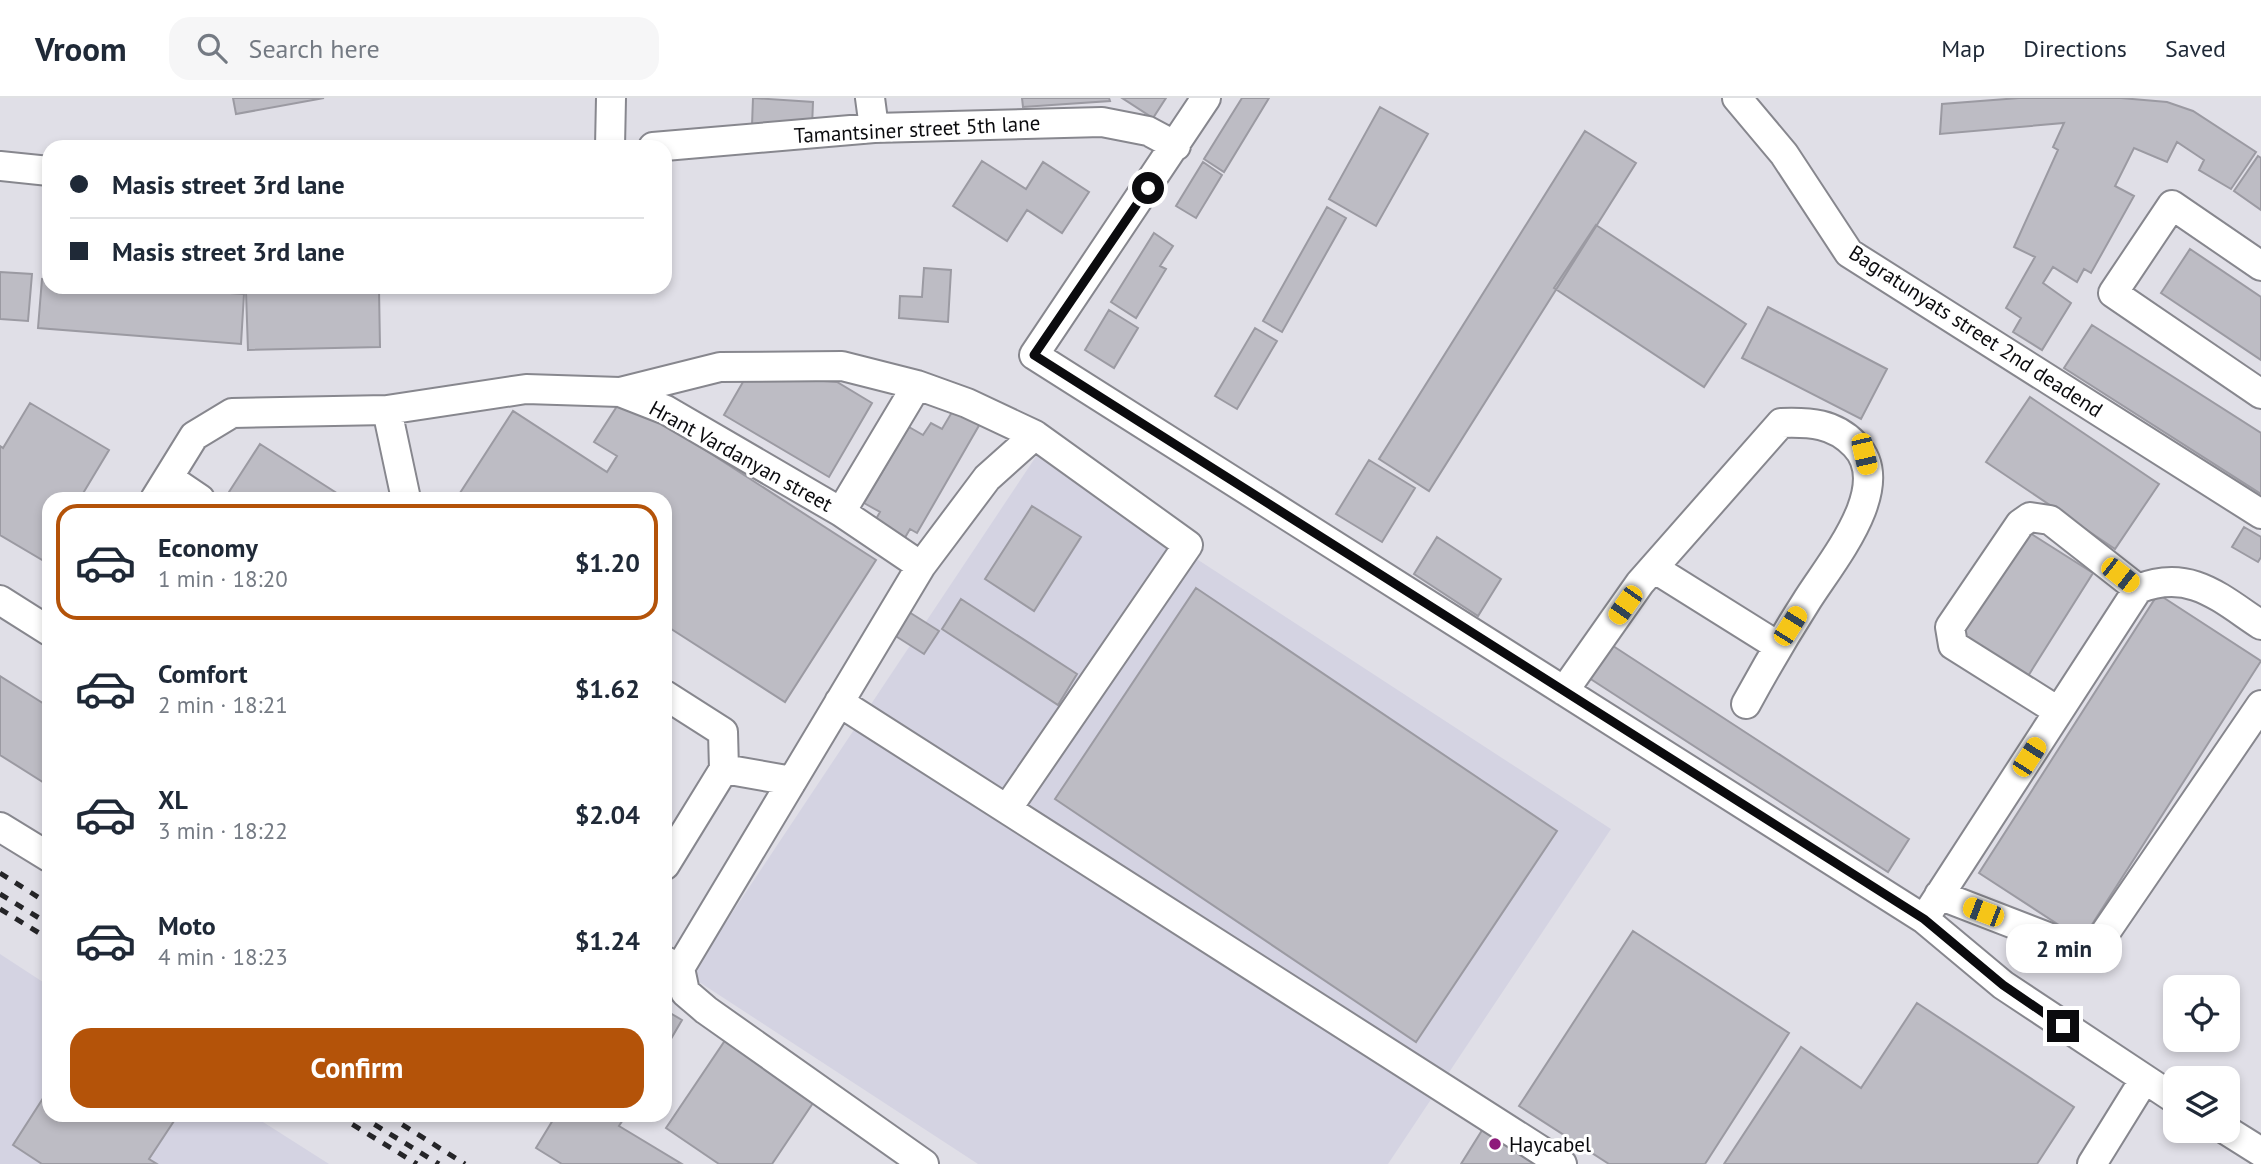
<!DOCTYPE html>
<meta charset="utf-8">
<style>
:root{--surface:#fff;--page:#f6f6f7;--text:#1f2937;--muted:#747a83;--line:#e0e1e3;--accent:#b45309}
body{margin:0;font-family:"PT Sans",sans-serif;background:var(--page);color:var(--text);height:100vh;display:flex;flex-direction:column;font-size:26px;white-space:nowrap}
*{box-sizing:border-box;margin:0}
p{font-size:23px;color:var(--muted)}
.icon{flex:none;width:38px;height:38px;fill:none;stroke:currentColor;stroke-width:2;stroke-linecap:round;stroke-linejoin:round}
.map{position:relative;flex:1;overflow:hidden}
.side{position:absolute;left:42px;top:394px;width:630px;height:630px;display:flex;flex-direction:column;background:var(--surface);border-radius:21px;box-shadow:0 4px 10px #0003}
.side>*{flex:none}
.guide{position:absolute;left:42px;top:42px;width:630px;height:154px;border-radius:21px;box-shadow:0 4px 10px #0003;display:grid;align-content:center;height:154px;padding:0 28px;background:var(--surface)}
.fabs{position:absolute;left:2163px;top:877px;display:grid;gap:14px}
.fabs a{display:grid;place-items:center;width:77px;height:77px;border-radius:14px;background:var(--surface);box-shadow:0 4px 10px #0003;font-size:35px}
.end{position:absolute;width:32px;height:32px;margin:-16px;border:9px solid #0b0b0e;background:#fff;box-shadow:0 0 0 4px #fff}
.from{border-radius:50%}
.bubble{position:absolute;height:49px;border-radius:21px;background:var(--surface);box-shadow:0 4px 10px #0003;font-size:23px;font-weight:800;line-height:49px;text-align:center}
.car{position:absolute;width:21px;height:42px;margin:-21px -10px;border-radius:9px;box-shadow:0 0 5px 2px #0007;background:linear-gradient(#f5c518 24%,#345 0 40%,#f5c518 0 76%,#345 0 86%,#f5c518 0)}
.guide b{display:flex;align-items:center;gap:24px;height:66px;font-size:26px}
.guide b+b{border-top:2px solid var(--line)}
.guide i{width:18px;height:18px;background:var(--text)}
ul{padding:12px 0 0;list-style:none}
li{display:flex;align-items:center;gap:21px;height:116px;margin:0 14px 10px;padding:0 14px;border:4px solid transparent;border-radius:21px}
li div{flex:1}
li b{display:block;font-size:26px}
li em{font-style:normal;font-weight:800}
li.on{border-color:var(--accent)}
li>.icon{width:63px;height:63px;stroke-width:1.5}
.button{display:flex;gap:14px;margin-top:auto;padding:14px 28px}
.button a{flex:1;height:80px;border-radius:21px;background:var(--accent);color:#fff;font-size:28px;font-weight:800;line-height:80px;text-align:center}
header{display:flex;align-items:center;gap:42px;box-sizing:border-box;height:98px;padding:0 35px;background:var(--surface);border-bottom:2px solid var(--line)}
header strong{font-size:33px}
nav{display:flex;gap:38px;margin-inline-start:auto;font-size:24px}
.search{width:490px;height:63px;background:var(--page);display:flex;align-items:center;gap:18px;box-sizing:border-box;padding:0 24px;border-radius:21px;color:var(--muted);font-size:26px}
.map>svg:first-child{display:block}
.built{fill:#d4d3e2}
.building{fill:#bdbcc4;stroke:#9b9aa2;stroke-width:2}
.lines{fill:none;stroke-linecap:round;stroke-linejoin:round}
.minor-casing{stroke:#87878e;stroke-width:32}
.minor{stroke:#fff;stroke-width:28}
.rail{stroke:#252528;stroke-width:5;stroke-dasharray:9 9;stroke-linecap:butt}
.route{stroke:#0b0b0e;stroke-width:9}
.poi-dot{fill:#8e1a7b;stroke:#fff;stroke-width:2.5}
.labels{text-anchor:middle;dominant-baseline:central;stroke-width:6;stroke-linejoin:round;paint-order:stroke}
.street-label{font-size:21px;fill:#0b0b0e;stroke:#fff}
.poi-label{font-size:21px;fill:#0b0b0e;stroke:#fff;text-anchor:start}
</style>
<header>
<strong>Vroom</strong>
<div class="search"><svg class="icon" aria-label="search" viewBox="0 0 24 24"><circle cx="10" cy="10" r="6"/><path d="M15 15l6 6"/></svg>Search here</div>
<nav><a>Map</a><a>Directions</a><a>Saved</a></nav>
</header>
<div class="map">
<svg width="2261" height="1066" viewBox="0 0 2261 1066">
<rect width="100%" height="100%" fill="#e0dfe7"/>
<path class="built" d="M1037 357 1611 731 1388 1066H978L690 878Z
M0 856 49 888V1017H252L329 1066H0Z"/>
<path class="building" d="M233 0H324L236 16Z
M753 0 813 4 812 29 752 28Z
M1022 0H1109L1110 3 1023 9Z
M1122 0H1166L1153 20Z
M1242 0H1269L1224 74 1204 61Z
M2019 0H2121L2167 4 2193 13 2256 54 2231 91 2199 72 2204 62 2177 44 2167 64 2134 50 2115 88 2134 98 2091 175 2084 171 2077 184 2053 169 2043 185 2071 205 2042 252 2013 234 2021 220 2006 210 2035 159 2014 149 2058 52 2053 49 2064 25 1940 36 1942 6Z
M1380 9 1428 36 1376 128 1329 101Z
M1585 33 1636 65 1429 393 1379 361Z
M2258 58 2261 60V112L2234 93Z
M982 63 1026 91 1043 64 1089 94 1062 135 1027 112 1007 143 953 108Z
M1203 64 1222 77 1196 120 1176 108Z
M1327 109 1346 120 1282 234 1263 223Z
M1596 127 1746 226 1704 289 1554 190Z
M1154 135 1173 148 1160 168 1166 171 1136 220 1111 204Z
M2190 151 2261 199V262L2161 195Z
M924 170 951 172 948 224 899 220 900 198 922 199Z
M0 174 32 176 28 223 0 221Z
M42 181 49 182V189H147L244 196 241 246 38 230Z
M379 191 380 249 248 252 246 194Z
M1768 209 1887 271 1861 321 1742 260Z
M1109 212 1138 230 1114 270 1085 252Z
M2092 227 2261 335V396L2064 270Z
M1255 230 1277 243 1237 311 1215 298Z
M747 277 837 284 872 305 829 379 724 317Z
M623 299 876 462 785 604 665 527V401H469L460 395 513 313 607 374 617 358 594 344Z
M2030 299 2159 386 2115 451 1986 364Z
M30 305 109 352 82 397 87 401H49V466L0 437V348L3 350Z
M955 309 981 324 917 435 910 431 900 448 871 430 880 414 864 405 909 329 923 337 931 325 942 331Z
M260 346 346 401H239L229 394Z
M1369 362 1415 390 1382 444 1336 416Z
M1032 408 1081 439 1034 513 985 481Z
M2244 429 2261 439V459L2258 464 2232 449Z
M2025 432 2093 475 2023 586 1956 543Z
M1437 439 1501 481 1478 518 1414 476Z
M1196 490 1557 733 1416 944 1055 701Z
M2158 496 2261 563 2082 842 1979 775Z
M961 501 1077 576 1058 607 942 531Z
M909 514 939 533 924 556 894 537Z
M1607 544 1909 741 1888 774 1586 578Z
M0 578 49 609V688L0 657Z
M1633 833 1789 935 1705 1066H1609L1519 1008Z
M1917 905 2074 1009 2037 1066H1724L1801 949 1861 990Z
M665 912 682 922 665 951Z
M726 941 815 1002 772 1066H719L666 1030Z
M49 991V1017H165L174 1023 149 1061 157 1066H42L13 1047Z
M556 1017H626L619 1028 682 1066H562L536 1050Z
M1486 1026 1548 1066H1461Z"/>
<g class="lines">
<g class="minor-casing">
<path id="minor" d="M870 0 874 30
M1206 0 1034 257 1924 821 2003 887 2175 1001
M1737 0 1784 56 1849 155 2261 416
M610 49 611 0
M653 49 874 30 1102 24 1148 33 1176 48
M0 68 49 73
M2261 168 2172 107 2113 195 2261 296
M620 294 720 269 842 268 917 287 967 305 1035 337
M169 380 200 401
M155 401 194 338 232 315 387 312
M406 401 387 312 526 291 620 294 666 312 841 414 921 468
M841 414 917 287
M1655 471 1778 548
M0 502 49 533
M1564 593 1640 485 1781 325C1810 324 1834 325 1855 347 1896 389 1830 465 1806 504 1785 537 1765 571 1746 606
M665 597 723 634 724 671 665 767
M839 604 1562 1066
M2058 613 1953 547 1950 529 2020 426 2030 419 2050 422 2138 491
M724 671 792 683
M0 729 49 759
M1939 797 2071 848 2086 849 2101 841 2261 607
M1924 821 2138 491C2190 470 2220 500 2261 527
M665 863 680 870 921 468 987 380 1035 337 1188 447 1007 711
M680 870 685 894 706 912 924 1066
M2226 1032 2261 1054
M2092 1066 2144 982"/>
</g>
<use href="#minor" class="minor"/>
<path class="rail" d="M0 775 49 806
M0 796 49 826
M0 811 49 841
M337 1017 417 1066
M359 1017 439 1066
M387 1017 465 1066"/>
</g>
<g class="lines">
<path class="route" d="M1148 90 1034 257 1924 821 2003 887 2063 928"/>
</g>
<circle class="poi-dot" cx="1495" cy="1046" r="7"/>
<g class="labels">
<g class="street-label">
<text transform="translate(917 31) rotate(-3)">Tamantsiner street 5th lane</text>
<text transform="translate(1976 233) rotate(33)">Bagratunyats street 2nd deadend</text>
<text transform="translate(741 358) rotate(29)">Hrant Vardanyan street</text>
</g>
<g class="poi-label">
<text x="1509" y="1046">Haycabel</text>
</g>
</g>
</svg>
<div class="fabs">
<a><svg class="icon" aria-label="locate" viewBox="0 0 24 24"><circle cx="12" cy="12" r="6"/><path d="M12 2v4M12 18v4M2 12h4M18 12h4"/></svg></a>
<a><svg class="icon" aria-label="layers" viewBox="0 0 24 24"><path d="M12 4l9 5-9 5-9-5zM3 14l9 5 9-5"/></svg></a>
</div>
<i class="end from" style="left:1148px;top:90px"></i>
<i class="end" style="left:2063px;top:928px"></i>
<div class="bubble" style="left:2006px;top:826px;width:116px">2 min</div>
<i class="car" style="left:1864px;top:356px;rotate:167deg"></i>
<i class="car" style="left:2120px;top:477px;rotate:128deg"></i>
<i class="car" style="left:1625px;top:507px;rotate:215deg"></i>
<i class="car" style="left:1790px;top:528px;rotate:32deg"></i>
<i class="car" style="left:2029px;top:659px;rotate:33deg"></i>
<i class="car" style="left:1983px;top:814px;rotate:291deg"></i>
<div class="guide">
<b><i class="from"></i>Masis street 3rd lane</b>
<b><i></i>Masis street 3rd lane</b>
</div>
<section class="side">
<ul>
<li class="on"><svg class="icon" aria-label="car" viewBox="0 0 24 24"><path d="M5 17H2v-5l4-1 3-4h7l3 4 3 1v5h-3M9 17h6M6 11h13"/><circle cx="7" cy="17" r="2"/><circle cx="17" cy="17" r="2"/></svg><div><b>Economy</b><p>1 min · 18:20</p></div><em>$1.20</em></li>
<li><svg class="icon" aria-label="car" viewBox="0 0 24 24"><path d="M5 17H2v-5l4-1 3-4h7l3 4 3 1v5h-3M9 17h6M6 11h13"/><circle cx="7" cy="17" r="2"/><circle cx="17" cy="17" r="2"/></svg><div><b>Comfort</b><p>2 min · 18:21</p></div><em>$1.62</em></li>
<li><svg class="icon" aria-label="car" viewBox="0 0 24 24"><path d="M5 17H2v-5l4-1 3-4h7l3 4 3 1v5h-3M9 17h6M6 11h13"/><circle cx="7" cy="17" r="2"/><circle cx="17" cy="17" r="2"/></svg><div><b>XL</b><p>3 min · 18:22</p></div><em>$2.04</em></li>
<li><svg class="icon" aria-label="car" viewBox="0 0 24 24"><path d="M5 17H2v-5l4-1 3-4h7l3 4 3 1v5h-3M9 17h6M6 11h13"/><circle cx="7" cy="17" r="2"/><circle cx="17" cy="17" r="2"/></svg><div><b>Moto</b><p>4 min · 18:23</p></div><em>$1.24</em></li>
</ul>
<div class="button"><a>Confirm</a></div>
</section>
</div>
